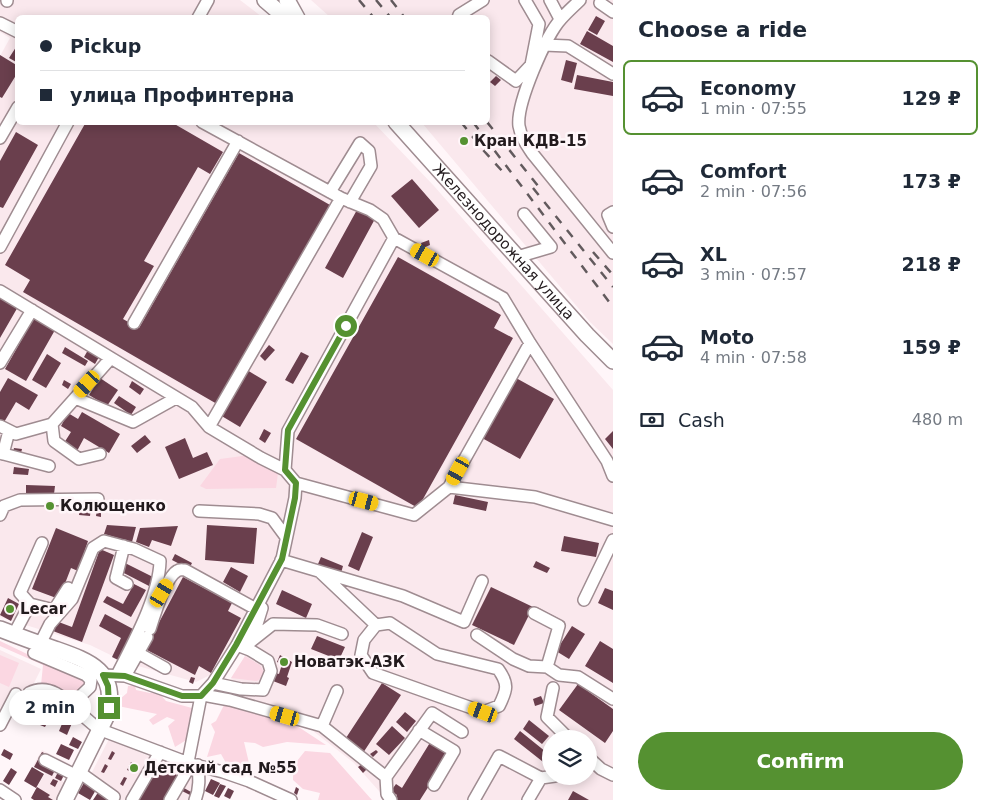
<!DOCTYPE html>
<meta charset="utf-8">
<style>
:root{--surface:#fff;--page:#f2f2f3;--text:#1f2937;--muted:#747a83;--line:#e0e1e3;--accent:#559131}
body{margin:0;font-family:"DejaVu Sans",sans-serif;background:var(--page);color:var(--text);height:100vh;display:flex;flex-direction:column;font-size:19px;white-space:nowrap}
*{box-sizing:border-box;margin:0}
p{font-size:16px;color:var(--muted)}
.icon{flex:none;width:28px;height:28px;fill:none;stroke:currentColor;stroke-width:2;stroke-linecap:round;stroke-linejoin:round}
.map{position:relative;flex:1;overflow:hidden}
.sheet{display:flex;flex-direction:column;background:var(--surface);width:375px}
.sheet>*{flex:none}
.banner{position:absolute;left:15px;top:15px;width:475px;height:110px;border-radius:8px;box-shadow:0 2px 12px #0003;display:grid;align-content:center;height:110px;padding:0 25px;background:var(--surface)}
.buttons{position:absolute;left:542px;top:730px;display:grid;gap:10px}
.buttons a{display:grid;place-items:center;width:55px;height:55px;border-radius:50%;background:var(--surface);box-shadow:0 2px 12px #0003;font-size:25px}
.end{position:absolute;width:22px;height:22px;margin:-11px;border:6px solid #559131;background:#fff;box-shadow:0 0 0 2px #fff}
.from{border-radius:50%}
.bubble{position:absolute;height:35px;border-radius:18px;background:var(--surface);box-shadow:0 2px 12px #0003;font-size:16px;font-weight:700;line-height:35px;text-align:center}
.car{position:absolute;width:15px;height:30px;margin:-15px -8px;border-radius:6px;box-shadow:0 0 4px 1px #0007;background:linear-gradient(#f5c518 24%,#345 0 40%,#f5c518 0 76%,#345 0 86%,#f5c518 0)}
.banner b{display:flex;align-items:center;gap:18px;height:48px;font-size:19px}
.banner b+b{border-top:1px solid var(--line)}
.banner i{width:12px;height:12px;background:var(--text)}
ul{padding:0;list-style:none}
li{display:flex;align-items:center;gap:15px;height:75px;margin:0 10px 8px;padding:0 15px;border:2px solid transparent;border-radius:8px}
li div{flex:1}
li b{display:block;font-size:19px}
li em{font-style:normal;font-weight:700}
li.active{border-color:var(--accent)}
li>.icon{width:45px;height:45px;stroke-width:1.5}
h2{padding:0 25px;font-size:22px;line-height:60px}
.pay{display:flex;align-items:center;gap:12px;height:55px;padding:0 25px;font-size:19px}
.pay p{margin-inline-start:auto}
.cta{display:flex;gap:10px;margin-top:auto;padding:10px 25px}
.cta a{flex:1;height:58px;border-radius:30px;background:var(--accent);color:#fff;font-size:20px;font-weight:700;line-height:58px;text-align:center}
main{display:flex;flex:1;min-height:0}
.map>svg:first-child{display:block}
.built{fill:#fae8ed;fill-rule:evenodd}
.green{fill:#fbd7e2}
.building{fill:#6a3f4d}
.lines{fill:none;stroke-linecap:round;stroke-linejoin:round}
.minor-casing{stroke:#9f8c91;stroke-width:14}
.major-casing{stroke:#9f8c91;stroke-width:18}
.minor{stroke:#fff;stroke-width:11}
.major{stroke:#fff;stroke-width:15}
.rail{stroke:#625a5d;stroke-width:2.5;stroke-dasharray:9 9;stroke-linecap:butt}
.route{stroke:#559131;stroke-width:6}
.poi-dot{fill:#559131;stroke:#fff6f9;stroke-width:2}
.labels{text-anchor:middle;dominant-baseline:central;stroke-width:5;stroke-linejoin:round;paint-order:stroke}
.poi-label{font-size:15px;font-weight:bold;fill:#221a1d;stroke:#fff6f9;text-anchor:start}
.street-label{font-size:15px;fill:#221a1d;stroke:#fff6f9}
</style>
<main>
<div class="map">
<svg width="613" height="800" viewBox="0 0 613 800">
<rect width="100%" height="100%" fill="#fff6f9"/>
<path class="built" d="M0 0H240L262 17 18 18V122L374 123 434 186 613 390V800H387L354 763 313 731 316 719 221 695 253 644 258 630 214 673 196 682 127 663 90 645 0 617V56L10 38 0 32ZM551 739H589V776H551Z
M311 0H613V344L590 322 422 123 488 122V18L330 17Z
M0 650 41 669 31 689 20 693 0 716Z
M109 739 160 761 197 779 192 800H116L91 774Z
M42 750 70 764 61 780 65 783 57 800H34L31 798 45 773 33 766Z"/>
<path class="green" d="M250 455 278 473 276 488 206 489 200 486 220 459Z
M0 641 50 665 80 674 87 689 70 697 41 685 43 665 0 646Z
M0 655 19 663 9 687 0 683Z
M245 656 260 665 265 674 263 677 257 681 231 678Z
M135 685 136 690 150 693 158 692 166 701 192 708 188 739 175 747 168 726 175 720 167 717 153 725 149 720 157 714 118 706 120 699 127 693 128 686Z
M225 703 294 724 326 745 287 742 263 747 255 743 244 742 249 763 243 773 226 763 221 754 207 757 215 732 211 724 216 721Z
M305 751 330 753 372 800H318L320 793 303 789 293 780V766Z"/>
<path class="building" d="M596 16 605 21 597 35 588 30Z
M587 31 613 46V62L580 44Z
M18 44V63L9 58Z
M0 55 18 66V72L2 98 0 97Z
M566 60 577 63 572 83 561 80Z
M577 75 613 82V96L574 89Z
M496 76 501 80 495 86 490 82Z
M86 122H171L223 152 210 174 198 167 144 261 154 266 123 319 139 328 239 153 330 205 217 404 23 292 30 280 5 265Z
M16 132 38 145 3 208 0 207V161Z
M412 179 439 210 419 228 391 196Z
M358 208 376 217 343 278 325 268Z
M429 240 430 245 423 248 421 243Z
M398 257 501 315 494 328 513 338 418 508 296 439Z
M0 294 19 305 0 338Z
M34 318 55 330 26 381 5 369Z
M269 345 275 350 265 361 260 356Z
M65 347 88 361 85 366 62 353Z
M88 350 99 357 95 364 84 357Z
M301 352 309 356 293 384 285 380Z
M47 354 61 363 46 388 32 380Z
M247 370 267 382 240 427 220 415Z
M8 378 38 395 29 410 16 402 3 424 0 422V392Z
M100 378 118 390 107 406 89 395Z
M516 378 554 399 520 459 482 438Z
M64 380 71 384 68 389 62 385Z
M132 381 144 389 140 395 129 387Z
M119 396 136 407 131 415 114 403Z
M82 412 120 434 109 453 84 438 77 451 64 443 71 432 61 426 68 413 78 419Z
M264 429 271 433 265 443 259 439Z
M613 431V449L605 439Z
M145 435 151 442 137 453 131 446Z
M185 438 193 458 207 452 213 465 179 479 165 447Z
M14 448 22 449 20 457 12 456Z
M14 467 29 469 28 475 13 474Z
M26 485 55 486 54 494 26 493Z
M455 495 488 502 486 511 453 504Z
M80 506 91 507 90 516 79 515Z
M97 509H101V517L96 516Z
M107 525 136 527 132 542 104 534Z
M207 525 257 528 254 564 205 560Z
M178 526 171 546 152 540 149 547 136 542 140 528Z
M56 528 88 541 78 571 71 568 59 599 32 589Z
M362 532 373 537 359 571 348 566Z
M564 536 599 543 596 557 561 551Z
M100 549 114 555 82 642 53 631 56 621 72 627Z
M175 554 192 563 189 569 172 560Z
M321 557 343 566 341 573 318 564Z
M536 561 550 568 547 573 533 567Z
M125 563 153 577 149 586 120 571Z
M231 567 248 576 240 592 223 582Z
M183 577 232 603 228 611 241 618 211 673 199 666 195 675 145 649Z
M134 584 146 590 131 617 103 602 107 596 123 604Z
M491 587 533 607 514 645 472 625Z
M605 588 613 591V610L598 603Z
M282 590 312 604 306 618 276 604Z
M8 598 19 604 11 621 0 615Z
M537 607 565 622 564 625 536 610Z
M105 614 133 629 120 661 112 657 121 638 99 626Z
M572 626 585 634 569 659 556 651Z
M317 636 345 647 339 660 311 649Z
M600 641 613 649V683L585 666Z
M280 655 292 662 287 677 289 678 286 686 273 681 276 673 279 674 282 664 277 662Z
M191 677 195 678 193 684 189 682Z
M382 683 401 695 363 753 344 741Z
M578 684 613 709V731L605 743 559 710Z
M541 696 544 703 535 706 533 699Z
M25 701 36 706 30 718 20 713Z
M47 711 52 713 45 727 40 725Z
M405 712 416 721 407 732 396 722Z
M64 719 72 723 67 735 59 731Z
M529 720 549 736 542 744 523 729Z
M392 726 405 738 389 755 376 744Z
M520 731 551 756V760L547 765 514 739Z
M73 737 82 742 78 749 69 745Z
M431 741 450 753 420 800H394L397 795 391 791 396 784 402 788Z
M61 744 74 750 69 760 56 754Z
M4 749 13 754 10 760 1 755Z
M376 750 378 752 373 757 370 754Z
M112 751 115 753 111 760 108 759Z
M42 752 46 754 43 761 56 768 52 776 34 767Z
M131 762 134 764 130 771 127 770Z
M105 764 108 766 104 773 101 772Z
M362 764 367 769 363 773 358 767Z
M160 765 180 777 165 800H137L150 776 153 777Z
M32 767 44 774 36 788 24 781Z
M11 768 17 772 9 785 3 781Z
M58 772 64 775 61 781 55 778Z
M124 777 127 778 123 786 120 784Z
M53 779 58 781 55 787 50 784Z
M211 779 220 783 213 795 205 791Z
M85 781 97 788 90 800 78 793Z
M220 784 226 786 219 798 214 796Z
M37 787 50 795 48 797 53 800H34L31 798Z
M296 787 299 789 297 795 294 793Z
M184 788 191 792 190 795 182 791Z
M228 788 234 791 230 799 224 796Z
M99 791 112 800H93Z
M573 791 589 800H568Z"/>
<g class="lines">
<g class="minor-casing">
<path id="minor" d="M550 0 560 19
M580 0C574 6 567 12 561 19 546 35 516 104 519 126 521 137 526 144 532 153L613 253
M7 1V0
M600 3 613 12
M198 18 208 0
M458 18 459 15 483 0
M0 23 18 32
M544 45 568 46 613 74
M488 61 516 81 531 65 539 24 525 0
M202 122 341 198 370 210 383 219 394 238
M0 138 18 107
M330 192 360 143 369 151 371 166 350 202
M613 212 608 215 613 227
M0 247 68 122
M517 257 551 247 524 214
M0 291 192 407 209 427 261 458 285 470
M134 323 238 141
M530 343 449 487 535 497 613 520
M0 363 32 310
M75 398 133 422 176 398
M52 424 54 441 79 459 100 454
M0 426 16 434 52 424 111 358
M209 427 341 198
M0 453 49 466
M3 454 9 431
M296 483 414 515 449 487
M199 511 259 514 272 518 286 537
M0 515 4 506 20 500 98 499
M124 546 116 578 127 584
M281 560 403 596 464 622 482 581
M320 572 376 625 390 623 437 654 498 669C509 684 507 690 499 706L483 712 373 673 361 655 364 640 376 625
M584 600 613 540
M30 604 54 610 68 588
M534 613 559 626 547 667
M150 629C154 616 166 577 177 571 180 569 182 570 185 570L256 609
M14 634 30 604 20 593 42 543
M477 635 513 659 529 666 547 667 559 675 578 677 613 699
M248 641 257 624 262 608
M40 644 50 624 72 599 93 548 104 541 134 549 160 561C159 597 133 643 117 675
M244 647 273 624 317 625 342 634
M34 653 86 675 91 680 90 687 72 704
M138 653 147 637
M103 675 125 676 182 696H201L213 683 237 645 282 559 295 498 296 483 285 470 288 431 394 238 503 298 530 343 607 461 613 476
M125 676 138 653 165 668
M213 683 241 689 263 690 271 671 268 661 250 650 237 645
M553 688 547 717 569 739
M29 693C58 678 78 717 101 730L191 764 223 772 249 781 291 800
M203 695 230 700 322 726 386 777
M0 725 16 694
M322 726 337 691
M419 730 454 751 434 785
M589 758 601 769 613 775
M45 760 77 776
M188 762 201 696
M79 772 114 797
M0 790 15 800
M132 800 160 752
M170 800 191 764
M195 800C200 789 199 777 198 765
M391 800 387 794 386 777 432 713 462 732
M474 800 499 756 541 778 555 776
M528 800 541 778"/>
</g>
<g class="major-casing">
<g id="major">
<path d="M265 0 286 18"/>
<path d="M287 0 297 18"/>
<path id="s1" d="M396 122 587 335 613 361"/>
<path d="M0 629C18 636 37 643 55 649 89 661 119 671 107 715L65 800"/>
</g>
</g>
<use href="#minor" class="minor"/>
<use href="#major" class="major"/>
<path class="rail" d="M359 0 374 18
M376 0 391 18
M391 0 405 18
M461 122 484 151 503 172
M473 122 613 307
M487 122 542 191
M533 188 613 287
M593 252 613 275"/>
</g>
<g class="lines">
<path class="route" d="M109 708 108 686 103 675 125 676 182 696H201L213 683 236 645 282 559 295 498 296 483 285 470 288 430 346 326"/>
</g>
<g class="poi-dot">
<circle cx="464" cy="141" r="5"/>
<circle cx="50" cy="506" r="5"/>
<circle cx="10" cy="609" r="5"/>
<circle cx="284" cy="662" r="5"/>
<circle cx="134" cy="768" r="5"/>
</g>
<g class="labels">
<g class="poi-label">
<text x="474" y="141">Кран КДВ-15</text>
<text x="60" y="506">Колющенко</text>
<text x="20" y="609">Lecar</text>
<text x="294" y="662">Новатэк-АЗК</text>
<text x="144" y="768">Детский сад №55</text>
</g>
<g class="street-label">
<text stroke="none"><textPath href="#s1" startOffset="161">Железнодорожная улица</textPath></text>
</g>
</g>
</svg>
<div class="buttons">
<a><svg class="icon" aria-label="layers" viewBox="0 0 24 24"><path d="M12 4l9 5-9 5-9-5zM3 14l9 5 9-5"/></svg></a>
</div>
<i class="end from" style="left:346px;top:326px"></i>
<i class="end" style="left:109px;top:708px"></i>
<div class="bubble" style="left:9px;top:690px;width:82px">2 min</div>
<i class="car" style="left:425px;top:255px;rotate:299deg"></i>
<i class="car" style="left:87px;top:384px;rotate:222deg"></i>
<i class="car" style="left:458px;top:471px;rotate:209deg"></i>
<i class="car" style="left:364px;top:501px;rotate:105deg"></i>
<i class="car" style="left:162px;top:593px;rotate:31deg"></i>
<i class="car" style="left:483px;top:712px;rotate:290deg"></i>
<i class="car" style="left:285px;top:716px;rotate:286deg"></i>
<div class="banner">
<b><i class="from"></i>Pickup</b>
<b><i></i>улица Профинтерна</b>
</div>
</div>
<section class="sheet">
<h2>Choose a ride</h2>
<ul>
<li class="active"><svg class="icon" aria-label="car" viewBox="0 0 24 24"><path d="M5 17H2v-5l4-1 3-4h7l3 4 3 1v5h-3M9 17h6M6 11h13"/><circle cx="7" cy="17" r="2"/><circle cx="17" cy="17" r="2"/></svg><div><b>Economy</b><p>1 min · 07:55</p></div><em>129 ₽</em></li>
<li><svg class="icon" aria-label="car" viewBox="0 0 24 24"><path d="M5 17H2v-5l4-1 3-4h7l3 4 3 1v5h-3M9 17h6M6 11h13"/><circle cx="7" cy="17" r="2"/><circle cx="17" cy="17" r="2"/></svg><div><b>Comfort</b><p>2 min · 07:56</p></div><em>173 ₽</em></li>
<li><svg class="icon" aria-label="car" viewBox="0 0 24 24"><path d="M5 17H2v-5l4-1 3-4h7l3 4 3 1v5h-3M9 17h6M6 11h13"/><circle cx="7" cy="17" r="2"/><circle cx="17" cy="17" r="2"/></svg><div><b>XL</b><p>3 min · 07:57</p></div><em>218 ₽</em></li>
<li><svg class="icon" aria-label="car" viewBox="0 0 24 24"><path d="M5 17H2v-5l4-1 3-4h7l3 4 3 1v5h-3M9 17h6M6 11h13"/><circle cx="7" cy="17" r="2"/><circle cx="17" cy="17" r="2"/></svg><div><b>Moto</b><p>4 min · 07:58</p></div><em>159 ₽</em></li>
</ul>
<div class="pay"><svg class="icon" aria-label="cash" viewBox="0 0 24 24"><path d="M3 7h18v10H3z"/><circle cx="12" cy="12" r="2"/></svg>Cash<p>480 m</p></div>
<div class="cta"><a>Confirm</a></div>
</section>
</main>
